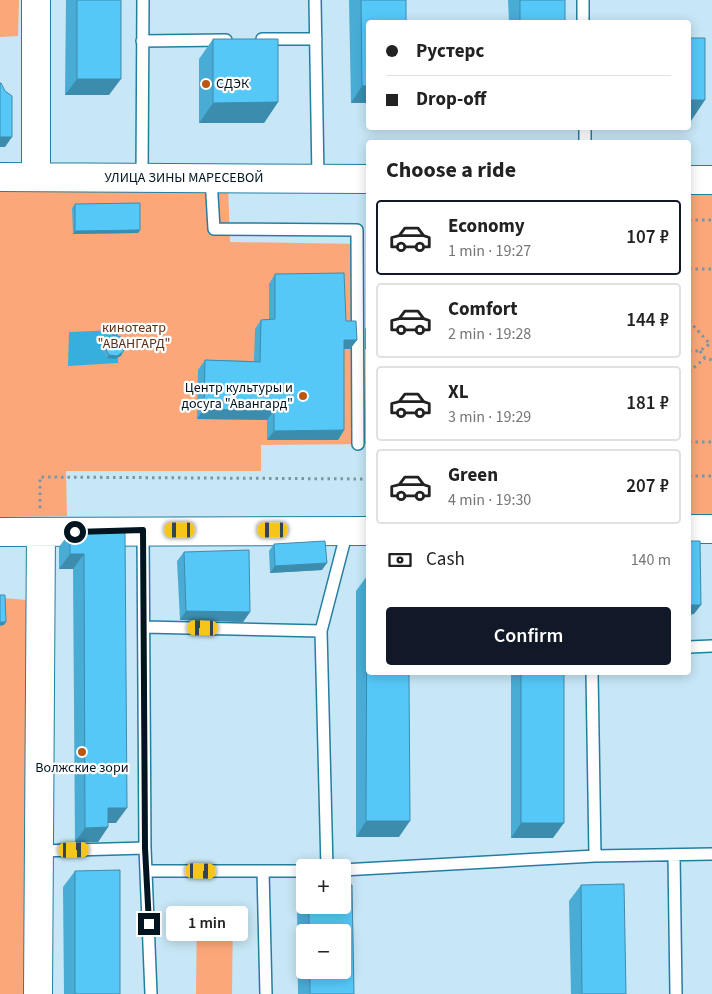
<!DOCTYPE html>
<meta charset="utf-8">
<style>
:root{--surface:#fff;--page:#f6f6f6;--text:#222;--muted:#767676;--line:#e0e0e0;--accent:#111827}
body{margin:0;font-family:"Source Sans 3",sans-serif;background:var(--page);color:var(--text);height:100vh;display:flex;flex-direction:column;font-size:19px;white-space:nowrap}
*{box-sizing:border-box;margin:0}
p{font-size:16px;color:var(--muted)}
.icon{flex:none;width:28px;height:28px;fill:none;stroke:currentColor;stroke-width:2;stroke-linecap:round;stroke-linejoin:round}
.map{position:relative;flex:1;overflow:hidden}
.drawer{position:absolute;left:366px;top:140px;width:325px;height:535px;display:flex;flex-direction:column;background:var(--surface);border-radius:5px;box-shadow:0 2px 12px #0003}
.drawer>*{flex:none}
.top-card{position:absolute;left:366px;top:20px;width:325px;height:110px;border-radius:5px;box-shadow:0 2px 12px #0003;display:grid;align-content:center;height:110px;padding:0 20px;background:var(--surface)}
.buttons{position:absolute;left:296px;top:859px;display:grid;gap:10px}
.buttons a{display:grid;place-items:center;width:55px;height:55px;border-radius:5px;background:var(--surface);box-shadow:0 2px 12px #0003;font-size:25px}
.end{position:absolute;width:22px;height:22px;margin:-11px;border:6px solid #001520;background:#fff;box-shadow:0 0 0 2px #fff}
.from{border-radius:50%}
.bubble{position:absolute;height:35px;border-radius:5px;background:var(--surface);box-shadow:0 2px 12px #0003;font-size:16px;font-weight:600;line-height:35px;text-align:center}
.car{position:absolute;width:15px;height:30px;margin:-15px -8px;border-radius:6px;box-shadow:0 0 4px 1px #0007;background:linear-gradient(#f5c518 24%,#345 0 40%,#f5c518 0 76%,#345 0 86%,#f5c518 0)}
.top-card b{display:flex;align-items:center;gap:18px;height:48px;font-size:19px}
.top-card b+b{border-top:1px solid var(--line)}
.top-card i{width:12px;height:12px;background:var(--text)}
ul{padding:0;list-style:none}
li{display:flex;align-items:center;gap:15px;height:75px;margin:0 10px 8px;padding:0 10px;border:2px solid var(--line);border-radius:5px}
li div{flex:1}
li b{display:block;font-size:19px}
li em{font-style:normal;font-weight:600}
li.on{border-color:var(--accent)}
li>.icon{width:45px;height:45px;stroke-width:1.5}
h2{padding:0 20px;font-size:22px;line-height:60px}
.pay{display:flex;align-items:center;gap:12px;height:55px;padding:0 20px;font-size:19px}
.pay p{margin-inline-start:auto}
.cta{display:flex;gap:10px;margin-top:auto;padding:10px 20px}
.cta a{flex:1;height:58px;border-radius:5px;background:var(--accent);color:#fff;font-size:20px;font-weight:600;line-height:58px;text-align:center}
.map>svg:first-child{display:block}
.green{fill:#fca779}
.water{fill:#36aede}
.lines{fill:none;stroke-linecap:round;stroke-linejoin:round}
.service-casing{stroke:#247ea1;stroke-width:14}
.tertiary-casing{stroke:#247ea1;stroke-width:30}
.path{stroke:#7a95a3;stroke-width:3;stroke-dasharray:2.5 4;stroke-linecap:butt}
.service{stroke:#fff;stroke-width:11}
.tertiary{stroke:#fff;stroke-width:28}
.wall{fill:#49acd5;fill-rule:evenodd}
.shaded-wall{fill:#3c8cae}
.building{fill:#55c8f8;stroke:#3c8cae}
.route{stroke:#001520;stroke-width:6}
.poi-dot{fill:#b85814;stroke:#fff;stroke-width:2}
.labels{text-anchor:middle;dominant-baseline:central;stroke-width:4.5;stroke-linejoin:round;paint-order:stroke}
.poi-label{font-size:14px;fill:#001520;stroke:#fff;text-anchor:start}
.street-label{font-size:14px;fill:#001520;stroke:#fff}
.park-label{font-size:14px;fill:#5b3016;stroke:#fff}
</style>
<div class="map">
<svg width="712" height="994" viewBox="0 0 712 994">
<rect width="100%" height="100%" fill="#c7e6f6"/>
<path class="green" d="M0 0H19L18 36 0 37Z
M228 183 230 242 361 244 367 444 261 445V471H66L67 516 0 517V185Z
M689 185 712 186V515H689Z
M3 598 28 600 25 994H0V626L3 625Z
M197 908 233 909 232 994H196Z"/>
<path class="water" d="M118 330V363L68 366 69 332Z"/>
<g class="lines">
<g class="service-casing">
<path id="service" d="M315 0 318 179
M583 0V22
M262 39H316
M142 41 226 40
M585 128V142
M142 178 143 0
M211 178 214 229 357 230 358 444
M143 532 145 848 151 994
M144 627 321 631
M689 647 712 646
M592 672 595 856
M39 851 145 848
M674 855 676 994
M327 868 321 631 347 531
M342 870 595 856 712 854
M148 871H305
M263 871 266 994"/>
</g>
<g class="tertiary-casing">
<path id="tertiary" d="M0 177 369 179
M36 177V0
M689 180H712
M689 529H712
M0 532 369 531
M38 994 41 532"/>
</g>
<path class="path" d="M689 220H712
M689 269H712
M689 321 710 344
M689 351H700L711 343
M700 351 705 358 712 360
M689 372 705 358
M689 442H712
M689 476H712
M40 508V477L369 479"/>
<use href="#service" class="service"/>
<use href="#tertiary" class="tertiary"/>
</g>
<path class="wall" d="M66 0H121L109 95H65Z
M349 0H406L369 103H351Z
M508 0H565V22H509Z
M213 39 278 102 264 123H199V59Z
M75 204 140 230 138 233 73 234 72 208Z
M275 274 346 321 357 340 350 349H344V430L338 440H267V420L197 419 198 370 205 360 254 361 255 329 261 320 269 319V284Z
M369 324V349H365V329Z
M106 341 121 356 115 359 107 358 102 352 103 344Z
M70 532H125L116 823H108V827L98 842H75L73 569H59V547Z
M274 544 322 570 270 573 269 551Z
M184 552 250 612 243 622 180 620 177 561Z
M367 576 399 837H356V591Z
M511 672H564L553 838H511Z
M75 871 120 994H64L63 887Z
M581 885 626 994H571L569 901Z
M305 890V905H342L354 994H298L297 902ZM305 932H342V970H305Z"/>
<path class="shaded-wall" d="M77 79H121L109 95H65Z
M362 86H369V103H351Z
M689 100H705L691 121H689Z
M278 102 264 123H199L213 103Z
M0 137H12L5 147H0Z
M140 230 138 233 73 234 75 231Z
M344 340H357L350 349H338Z
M369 343V349H365Z
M123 352 121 356 115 359 107 358 109 355Z
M204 409 274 411 267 420 197 419Z
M344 430 338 440H267L274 431Z
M70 554H84L73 569H59Z
M327 563 322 570 270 573 275 566Z
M689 605H701L694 614 689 615Z
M186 611 250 612 243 622 180 620Z
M0 622H6L4 625 0 626Z
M108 808H127L116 823H97Z
M366 821H410L399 837H356Z
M521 823H564L553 838H511Z
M108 827 98 842H75L85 828Z"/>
<path class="building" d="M77 0H121V79H77Z
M361 0H406V22H369V86H362Z
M520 0H565V22H520Z
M689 38H705V100H689Z
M213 39H278V102L213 103Z
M0 83H1L5 91 12 96V137H0Z
M140 203V230L75 231V204Z
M344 273 346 321H356L357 340H344V430L274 431V411L204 409 205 360 260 362 261 320 275 319V274Z
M114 335 121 337 126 346 123 352 117 356 109 355 105 348 106 341Z
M70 532H125L127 808H108V827L85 828 84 554H70Z
M325 541 327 563 275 566 274 544Z
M689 541H700L701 605H689Z
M249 550 250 612 186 611 184 552Z
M367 576H369V672H409L410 821H366Z
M0 595H5L6 622H0Z
M521 672H564V823H521Z
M120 870V994H75V871Z
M624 884 626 994H582L581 885Z
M342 885H352L354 994H310V970H342V932H309V905H342Z"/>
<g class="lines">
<path class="route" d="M75 532 143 530 145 848 149 924"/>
</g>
<g class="poi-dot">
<circle cx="206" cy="84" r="5"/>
<circle cx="303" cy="396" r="5"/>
<circle cx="82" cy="752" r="5"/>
</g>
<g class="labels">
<g class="poi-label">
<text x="216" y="84">СДЭК</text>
<text x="293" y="388" text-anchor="end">Центр культуры и<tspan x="293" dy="16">досуга "Авангард"</tspan></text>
<text x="82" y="768" text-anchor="middle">Волжские зори</text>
</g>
<g class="street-label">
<text x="184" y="178">УЛИЦА ЗИНЫ МАРЕСЕВОЙ</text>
</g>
<g class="park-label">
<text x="134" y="328">кинотеатр<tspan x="134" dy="16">"АВАНГАРД"</tspan></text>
</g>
</g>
</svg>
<div class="buttons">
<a>+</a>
<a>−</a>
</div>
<i class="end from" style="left:75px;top:532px"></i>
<i class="end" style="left:149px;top:924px"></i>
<div class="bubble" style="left:166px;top:906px;width:82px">1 min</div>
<i class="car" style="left:180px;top:530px;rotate:270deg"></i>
<i class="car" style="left:273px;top:530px;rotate:270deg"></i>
<i class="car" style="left:203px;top:628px;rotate:271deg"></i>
<i class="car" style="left:74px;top:850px;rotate:89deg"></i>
<i class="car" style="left:201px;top:871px;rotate:91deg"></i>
<div class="top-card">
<b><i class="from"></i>Рустерс</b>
<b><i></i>Drop-off</b>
</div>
<section class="drawer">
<h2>Choose a ride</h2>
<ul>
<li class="on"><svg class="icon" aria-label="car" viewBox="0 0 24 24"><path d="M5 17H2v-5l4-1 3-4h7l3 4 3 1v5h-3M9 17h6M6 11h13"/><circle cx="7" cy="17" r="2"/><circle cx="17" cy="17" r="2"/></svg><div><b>Economy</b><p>1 min · 19:27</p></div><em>107 ₽</em></li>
<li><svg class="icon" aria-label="car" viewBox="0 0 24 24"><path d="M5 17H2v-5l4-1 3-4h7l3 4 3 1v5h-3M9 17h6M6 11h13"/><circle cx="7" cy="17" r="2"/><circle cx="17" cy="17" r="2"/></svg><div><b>Comfort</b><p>2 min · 19:28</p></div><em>144 ₽</em></li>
<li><svg class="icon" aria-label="car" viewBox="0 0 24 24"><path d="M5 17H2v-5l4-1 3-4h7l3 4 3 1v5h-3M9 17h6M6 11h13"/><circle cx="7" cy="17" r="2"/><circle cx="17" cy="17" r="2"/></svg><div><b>XL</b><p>3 min · 19:29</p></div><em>181 ₽</em></li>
<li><svg class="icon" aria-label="car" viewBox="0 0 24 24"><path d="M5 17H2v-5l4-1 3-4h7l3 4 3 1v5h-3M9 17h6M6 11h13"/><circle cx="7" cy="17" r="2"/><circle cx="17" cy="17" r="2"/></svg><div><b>Green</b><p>4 min · 19:30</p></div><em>207 ₽</em></li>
</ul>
<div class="pay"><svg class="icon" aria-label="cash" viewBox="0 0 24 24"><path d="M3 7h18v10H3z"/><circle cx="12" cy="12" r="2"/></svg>Cash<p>140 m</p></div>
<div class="cta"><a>Confirm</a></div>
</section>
</div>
